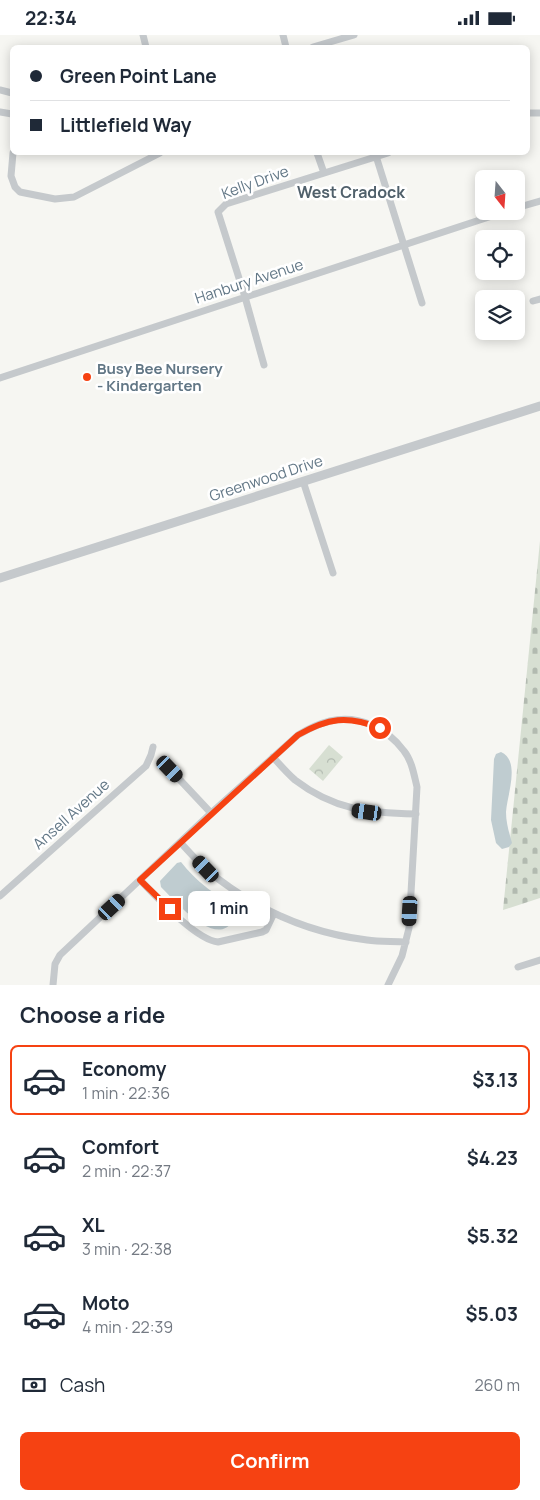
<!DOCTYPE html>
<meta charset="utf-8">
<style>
:root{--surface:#fff;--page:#f2f2f3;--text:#1f2937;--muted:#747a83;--line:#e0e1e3;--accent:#f64212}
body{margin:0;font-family:Manrope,sans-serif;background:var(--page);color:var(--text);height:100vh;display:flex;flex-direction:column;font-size:19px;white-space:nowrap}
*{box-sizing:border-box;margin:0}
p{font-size:16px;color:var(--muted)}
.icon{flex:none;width:28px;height:28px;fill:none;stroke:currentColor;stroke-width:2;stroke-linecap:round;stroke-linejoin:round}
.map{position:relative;height:950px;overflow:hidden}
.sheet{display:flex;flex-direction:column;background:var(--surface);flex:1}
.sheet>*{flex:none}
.hud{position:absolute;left:10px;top:10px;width:520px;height:110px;border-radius:8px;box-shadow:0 2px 12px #0003;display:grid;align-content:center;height:110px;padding:0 20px;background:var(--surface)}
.needle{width:32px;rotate:163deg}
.tools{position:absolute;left:475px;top:135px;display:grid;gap:10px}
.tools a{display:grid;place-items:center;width:50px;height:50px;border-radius:8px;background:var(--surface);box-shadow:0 2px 12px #0003;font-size:25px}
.end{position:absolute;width:22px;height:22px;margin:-11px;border:6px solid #f64212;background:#fff;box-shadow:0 0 0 2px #fff}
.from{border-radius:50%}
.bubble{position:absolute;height:35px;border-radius:8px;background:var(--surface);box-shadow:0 2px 12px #0003;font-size:16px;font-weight:700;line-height:35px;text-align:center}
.car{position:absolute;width:15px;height:30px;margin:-15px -8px;border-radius:6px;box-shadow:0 0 4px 1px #0007;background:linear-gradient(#222 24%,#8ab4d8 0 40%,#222 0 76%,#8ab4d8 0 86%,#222 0)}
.hud b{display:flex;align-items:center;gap:18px;height:48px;font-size:19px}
.hud b+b{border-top:1px solid var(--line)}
.hud i{width:12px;height:12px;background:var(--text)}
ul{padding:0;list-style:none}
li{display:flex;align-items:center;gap:15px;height:70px;margin:0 10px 8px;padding:0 10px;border:2px solid transparent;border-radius:8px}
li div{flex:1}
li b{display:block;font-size:19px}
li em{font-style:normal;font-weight:700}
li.active{border-color:var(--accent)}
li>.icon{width:45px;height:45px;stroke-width:1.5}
h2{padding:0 20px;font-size:22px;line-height:60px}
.pay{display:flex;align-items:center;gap:12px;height:55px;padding:0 20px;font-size:19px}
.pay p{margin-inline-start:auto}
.button{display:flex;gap:10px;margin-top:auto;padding:10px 20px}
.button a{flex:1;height:58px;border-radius:8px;background:var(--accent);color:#fff;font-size:20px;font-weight:700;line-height:58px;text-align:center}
.status{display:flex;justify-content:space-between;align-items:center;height:35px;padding:0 25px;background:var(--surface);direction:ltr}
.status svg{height:14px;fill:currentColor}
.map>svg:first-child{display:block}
.cemetery{fill:url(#cemetery-stones)}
.park{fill:url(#park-crowns)}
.water{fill:#bfccd0}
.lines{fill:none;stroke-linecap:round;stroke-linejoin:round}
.minor{stroke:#c5c9cc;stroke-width:7}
.tertiary{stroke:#c5c9cc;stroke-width:9}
.route{stroke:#f64212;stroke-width:6}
.poi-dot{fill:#f64212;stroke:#fff;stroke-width:2}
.labels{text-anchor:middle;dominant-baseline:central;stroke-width:5;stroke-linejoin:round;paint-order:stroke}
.street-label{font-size:15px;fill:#627786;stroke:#fff}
.poi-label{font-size:15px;font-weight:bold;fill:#627786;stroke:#fff;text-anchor:start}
.neighbourhood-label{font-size:16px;font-weight:bold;fill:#50606b;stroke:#fff}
</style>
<div class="status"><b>22:34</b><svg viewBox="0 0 49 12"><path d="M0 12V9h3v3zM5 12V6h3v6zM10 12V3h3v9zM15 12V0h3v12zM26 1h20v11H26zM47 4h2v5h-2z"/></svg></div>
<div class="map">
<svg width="540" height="950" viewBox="0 0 540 950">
<defs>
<pattern id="cemetery-stones" width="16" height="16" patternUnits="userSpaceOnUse" patternTransform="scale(1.25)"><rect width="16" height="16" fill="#d7dfd2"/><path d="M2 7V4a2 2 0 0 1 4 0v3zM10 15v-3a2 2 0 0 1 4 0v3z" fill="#b2bab0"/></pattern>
<pattern id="park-crowns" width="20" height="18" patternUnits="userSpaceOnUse" patternTransform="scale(1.25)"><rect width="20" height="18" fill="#d7dfd2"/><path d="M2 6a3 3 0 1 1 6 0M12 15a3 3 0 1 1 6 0" fill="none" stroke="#b2bab0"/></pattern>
</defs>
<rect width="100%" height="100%" fill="#f6f6f2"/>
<path class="cemetery" d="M540 506V863L503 875Z"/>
<path class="park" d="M329 710 343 722 323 746 309 734Z"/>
<path class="water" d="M501 717C521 726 507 760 506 777 506 788 509 797 512 808L509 812 502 814 496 808 491 785 494 724 496 719Z
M181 827C188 836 197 845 206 852 213 858 232 868 235 877 237 881 235 884 232 887 215 913 174 865 161 852L160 846 177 828Z"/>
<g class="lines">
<path class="minor" d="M143 0 146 12
M283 0 286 12
M313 12 354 0
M0 55 12 58
M0 77 12 79
M528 78H540
M13 118 11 141 15 152 20 157 55 164 74 162 160 118
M317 118 324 138
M376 121 422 268
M516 173 540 166
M533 266 540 264
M264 330 245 262 218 177 226 169 388 118
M0 343 507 176
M303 446 333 538
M273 722C280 730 287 738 295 745 334 775 369 778 416 779
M166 730 211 778
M180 807C189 817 198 827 207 835 253 873 308 898 367 905 380 907 393 906 406 907
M140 845C156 861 196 905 218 907L262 897 266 895 274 878
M0 861 146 731 151 720 153 712
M518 932 540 925
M53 950 55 929 60 920 211 778 298 700C308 694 318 689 330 686 358 679 387 693 404 716 412 726 414 740 417 752L409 893 402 921 388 950"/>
<path class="tertiary" d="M0 543 540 371"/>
</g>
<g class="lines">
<path class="route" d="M170 874 140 845 298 700C328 683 347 680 380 693"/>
</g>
<circle class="poi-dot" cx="87" cy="342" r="5"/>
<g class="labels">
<g class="street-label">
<text transform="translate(255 147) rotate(-20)">Kelly Drive</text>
<text transform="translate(249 246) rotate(-18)">Hanbury Avenue</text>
<text transform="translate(266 443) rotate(-18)">Greenwood Drive</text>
<text transform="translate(71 779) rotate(-42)">Ansell Avenue</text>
</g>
<g class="poi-label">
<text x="97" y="333">Busy Bee Nursery<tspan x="97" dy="17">- Kindergarten</tspan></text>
</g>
<g class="neighbourhood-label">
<text x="351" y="157">West Cradock</text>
</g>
</g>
</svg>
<div class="tools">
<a><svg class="needle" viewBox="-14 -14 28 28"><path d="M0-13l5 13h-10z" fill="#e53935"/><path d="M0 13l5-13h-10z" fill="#747a83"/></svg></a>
<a><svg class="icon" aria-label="locate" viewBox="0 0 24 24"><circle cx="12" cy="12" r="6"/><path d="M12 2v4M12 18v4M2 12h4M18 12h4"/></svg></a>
<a><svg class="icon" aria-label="layers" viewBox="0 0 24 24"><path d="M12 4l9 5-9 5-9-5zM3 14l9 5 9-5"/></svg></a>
</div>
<i class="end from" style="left:380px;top:693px"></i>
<i class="end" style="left:170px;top:874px"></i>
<div class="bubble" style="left:188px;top:856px;width:82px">1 min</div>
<i class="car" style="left:170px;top:734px;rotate:136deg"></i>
<i class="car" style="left:367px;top:777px;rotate:278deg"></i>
<i class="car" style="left:206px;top:834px;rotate:316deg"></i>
<i class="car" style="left:112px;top:872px;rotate:47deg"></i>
<i class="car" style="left:410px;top:876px;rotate:183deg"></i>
<div class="hud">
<b><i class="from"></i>Green Point Lane</b>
<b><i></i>Littlefield Way</b>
</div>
</div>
<section class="sheet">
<h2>Choose a ride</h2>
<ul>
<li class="active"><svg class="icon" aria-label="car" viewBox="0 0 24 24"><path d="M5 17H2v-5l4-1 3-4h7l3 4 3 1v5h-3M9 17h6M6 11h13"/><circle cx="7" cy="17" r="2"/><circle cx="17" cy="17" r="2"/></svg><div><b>Economy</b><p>1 min · 22:36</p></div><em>$3.13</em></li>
<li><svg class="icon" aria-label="car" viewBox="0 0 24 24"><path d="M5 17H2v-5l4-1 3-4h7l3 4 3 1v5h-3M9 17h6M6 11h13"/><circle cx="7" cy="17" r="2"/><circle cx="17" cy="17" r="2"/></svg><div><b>Comfort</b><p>2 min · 22:37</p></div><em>$4.23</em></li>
<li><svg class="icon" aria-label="car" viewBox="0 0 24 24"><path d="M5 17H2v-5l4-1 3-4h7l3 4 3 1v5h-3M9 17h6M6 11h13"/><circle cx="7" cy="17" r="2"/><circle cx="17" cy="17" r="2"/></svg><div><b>XL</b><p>3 min · 22:38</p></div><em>$5.32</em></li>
<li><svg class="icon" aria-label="car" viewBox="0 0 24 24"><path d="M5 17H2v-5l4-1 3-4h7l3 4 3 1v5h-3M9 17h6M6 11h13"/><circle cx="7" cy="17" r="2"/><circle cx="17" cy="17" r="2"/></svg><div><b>Moto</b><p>4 min · 22:39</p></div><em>$5.03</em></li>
</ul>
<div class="pay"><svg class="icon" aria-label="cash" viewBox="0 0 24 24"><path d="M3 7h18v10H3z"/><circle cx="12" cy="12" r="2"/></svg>Cash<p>260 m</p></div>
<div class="button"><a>Confirm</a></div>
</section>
